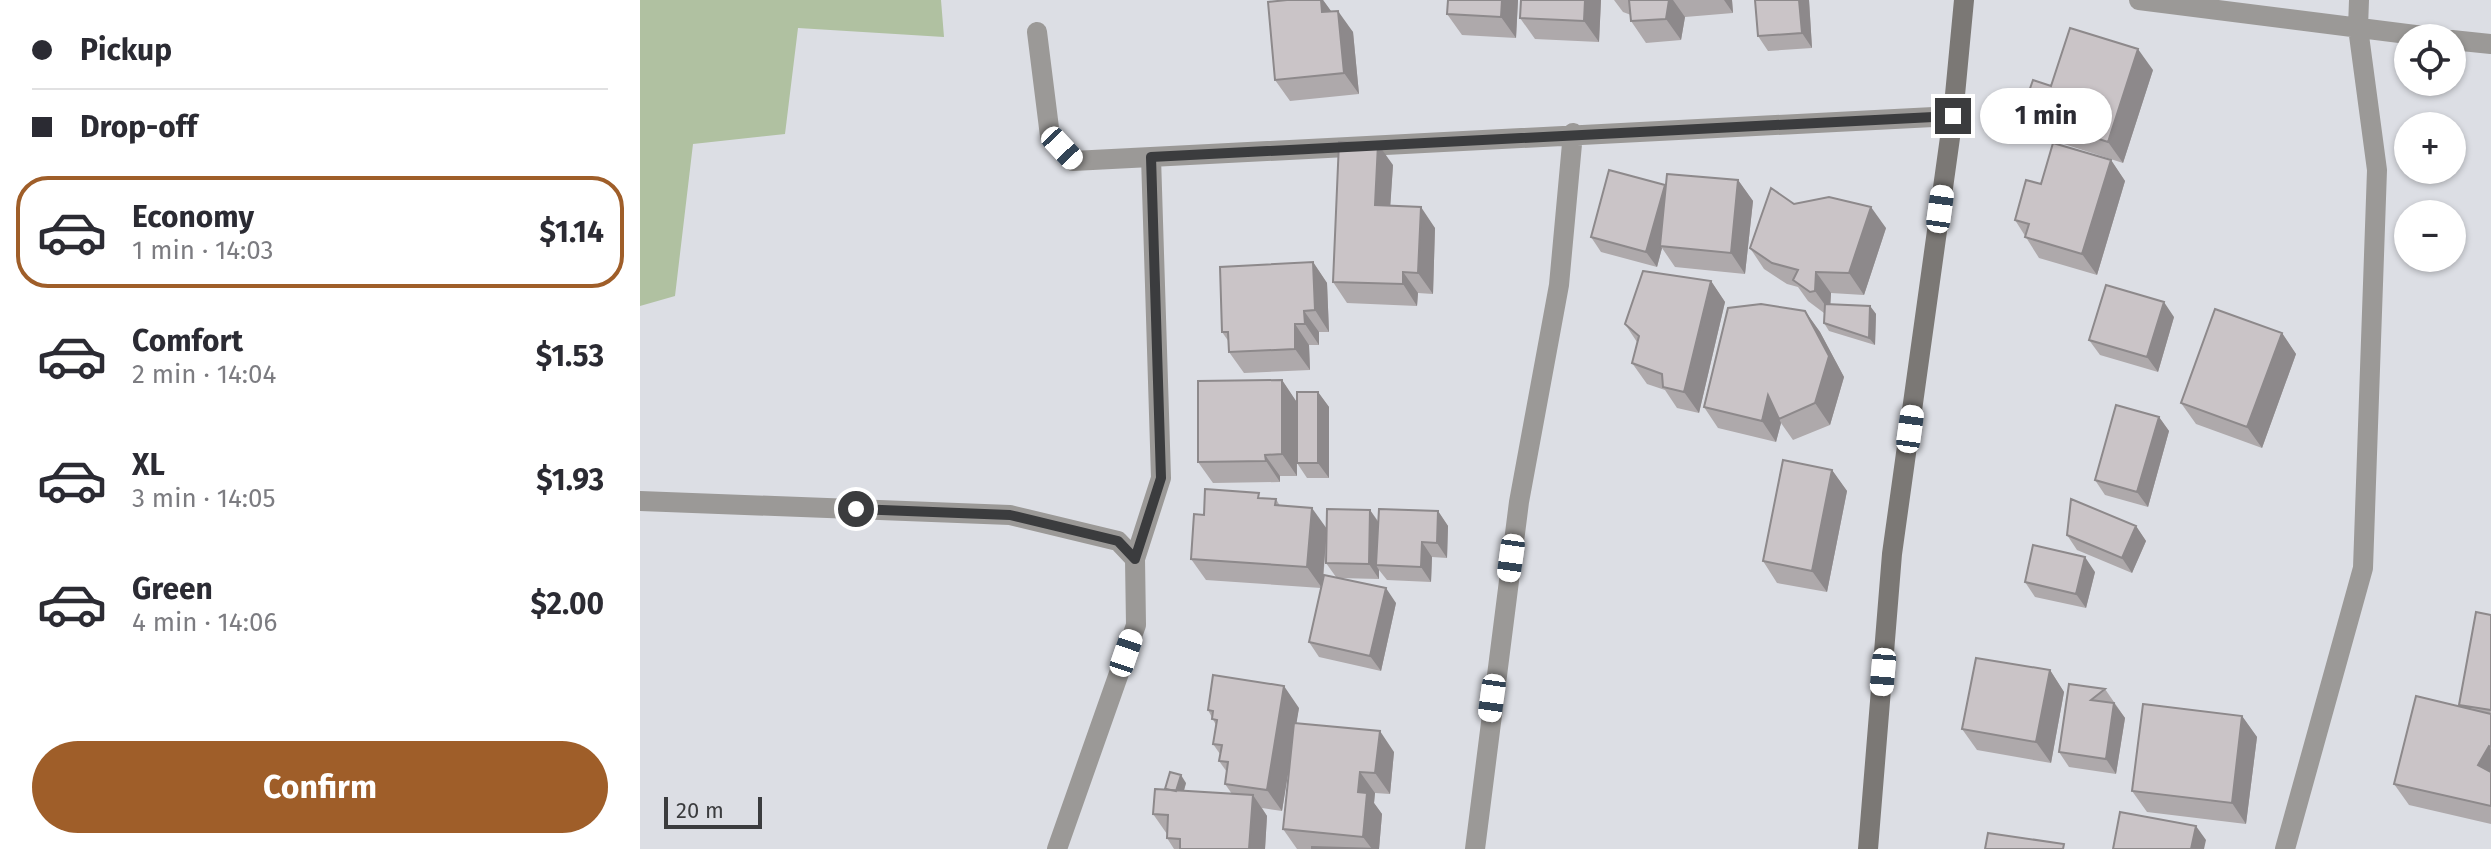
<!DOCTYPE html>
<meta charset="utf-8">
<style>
:root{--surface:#fff;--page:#f7f7f7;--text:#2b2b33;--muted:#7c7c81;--line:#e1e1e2;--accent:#9f5e29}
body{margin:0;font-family:"Fira Sans",sans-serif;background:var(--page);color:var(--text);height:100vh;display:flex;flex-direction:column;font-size:30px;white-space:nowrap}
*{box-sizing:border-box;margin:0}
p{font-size:26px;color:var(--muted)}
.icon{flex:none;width:44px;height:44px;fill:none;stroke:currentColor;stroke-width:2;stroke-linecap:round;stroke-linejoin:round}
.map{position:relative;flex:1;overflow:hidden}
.sheet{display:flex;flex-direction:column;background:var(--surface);width:640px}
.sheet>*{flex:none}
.banner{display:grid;align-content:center;height:176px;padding:0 32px;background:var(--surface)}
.buttons{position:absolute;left:1754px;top:24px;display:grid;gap:16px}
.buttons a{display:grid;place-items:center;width:72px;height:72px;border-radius:50%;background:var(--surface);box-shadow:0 2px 6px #0004;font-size:40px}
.scale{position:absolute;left:24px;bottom:20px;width:98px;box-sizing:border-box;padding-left:8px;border:4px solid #3b3c3e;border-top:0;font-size:22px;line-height:28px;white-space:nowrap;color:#3b3c3e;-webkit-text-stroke:6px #dcdee4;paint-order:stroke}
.end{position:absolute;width:36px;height:36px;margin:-18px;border:10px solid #3b3c3e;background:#fff;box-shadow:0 0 0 4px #fff}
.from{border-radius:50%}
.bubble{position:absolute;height:56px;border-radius:28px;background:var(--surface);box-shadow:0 2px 6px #0004;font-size:26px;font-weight:700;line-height:56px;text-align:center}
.car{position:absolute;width:24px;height:48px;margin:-24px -12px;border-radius:10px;box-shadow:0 0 6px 2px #0007;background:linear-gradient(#fff 24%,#345 0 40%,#fff 0 76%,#345 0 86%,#fff 0)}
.banner b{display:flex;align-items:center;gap:28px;height:76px;font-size:30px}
.banner b+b{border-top:2px solid var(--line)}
.banner i{width:20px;height:20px;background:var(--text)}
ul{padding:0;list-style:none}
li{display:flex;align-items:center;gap:24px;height:112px;margin:0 16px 12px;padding:0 16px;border:4px solid transparent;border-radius:32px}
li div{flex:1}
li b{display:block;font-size:30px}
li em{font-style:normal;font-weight:700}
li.on{border-color:var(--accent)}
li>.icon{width:72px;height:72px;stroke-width:1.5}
.primary-button{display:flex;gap:16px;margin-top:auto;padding:16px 32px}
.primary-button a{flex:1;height:92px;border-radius:48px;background:var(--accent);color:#fff;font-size:32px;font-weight:700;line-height:92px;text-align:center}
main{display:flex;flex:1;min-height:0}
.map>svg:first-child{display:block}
.green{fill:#b0c1a1}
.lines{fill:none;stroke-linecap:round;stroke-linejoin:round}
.street{stroke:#9b9997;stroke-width:20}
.secondary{stroke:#7b7875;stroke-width:20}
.wall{fill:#aea9ab;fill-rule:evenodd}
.shaded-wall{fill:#8d898b}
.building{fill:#cac4c7;stroke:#8d898b;stroke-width:2}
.route{stroke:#3b3c3e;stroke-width:10}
</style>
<main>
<section class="sheet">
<div class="banner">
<b><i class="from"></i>Pickup</b>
<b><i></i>Drop-off</b>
</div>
<ul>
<li class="on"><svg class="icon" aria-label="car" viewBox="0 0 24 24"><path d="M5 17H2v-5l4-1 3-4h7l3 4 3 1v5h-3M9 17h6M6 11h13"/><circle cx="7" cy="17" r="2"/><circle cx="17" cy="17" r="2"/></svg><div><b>Economy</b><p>1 min · 14:03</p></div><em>$1.14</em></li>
<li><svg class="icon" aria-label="car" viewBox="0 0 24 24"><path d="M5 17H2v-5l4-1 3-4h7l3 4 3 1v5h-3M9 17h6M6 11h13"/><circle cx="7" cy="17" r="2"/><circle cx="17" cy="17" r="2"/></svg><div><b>Comfort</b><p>2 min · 14:04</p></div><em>$1.53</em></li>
<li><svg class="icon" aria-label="car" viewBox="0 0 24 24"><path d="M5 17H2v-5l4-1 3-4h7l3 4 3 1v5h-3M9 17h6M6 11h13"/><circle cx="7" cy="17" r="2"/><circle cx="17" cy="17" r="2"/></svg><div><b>XL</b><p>3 min · 14:05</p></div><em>$1.93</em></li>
<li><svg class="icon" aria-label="car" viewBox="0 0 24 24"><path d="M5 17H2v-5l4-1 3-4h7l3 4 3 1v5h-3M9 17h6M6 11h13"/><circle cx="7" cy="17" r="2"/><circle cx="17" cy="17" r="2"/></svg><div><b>Green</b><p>4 min · 14:06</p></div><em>$2.00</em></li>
</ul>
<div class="primary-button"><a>Confirm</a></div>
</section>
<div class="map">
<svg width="1851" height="849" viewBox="0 0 1851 849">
<rect width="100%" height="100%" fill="#dcdee4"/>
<path class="green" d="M0 0H301L304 37 158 28 145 134 53 144 35 296 0 306Z"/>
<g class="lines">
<path class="street" d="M1499 0 1799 38
M397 32 410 136 433 161 1313 116
M1812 40 1851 44
M0 501 370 515 478 541 495 559 496 625 417 849
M495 559 521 478 511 157
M835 849 879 502 919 285 933 133
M1645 849 1723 568 1737 170 1718 28 1719 0"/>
<path class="secondary" d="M1228 849 1252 554 1313 116 1324 0"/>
</g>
<path class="wall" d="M647 0H683L691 11 713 32 719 94 650 101 635 80Z
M878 0 876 38 822 35 807 14Z
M881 0H961L959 42 895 39 880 18Z
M974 0H1092L1093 13 1045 17 1041 40 1006 43 991 21V15L983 12Z
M1115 0H1169L1172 48 1128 51 1118 36Z
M1513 70 1483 163 1396 135 1381 114Z
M1471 160 1485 181 1457 275 1399 258 1375 220Z
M753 165 750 206 795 228 793 294 778 293 777 306 707 303 693 282Z
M1098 180 1113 201 1105 274 1035 267 1022 248 1017 267 961 252 951 237 1025 185 1026 187Z
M1154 204 1246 228 1224 295 1191 293 1190 305 1230 306 1236 314 1235 345 1189 331 1184 323V313L1168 301 1158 287 1147 284 1124 269 1110 248Z
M673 262 687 283 689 332H679V345H669L670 370 604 373 589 352V342L582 332Z
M1071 281 1085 302 1059 413 1037 408 1025 390 1007 384 992 363 997 342 985 324Z
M1165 311 1180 332 1204 377 1190 425 1153 440 1141 423 1136 442 1078 428 1064 407Z
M1534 317 1518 372 1460 355 1449 340Z
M1642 333 1656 354 1622 448 1556 424 1541 403Z
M642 380 656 401 657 476H640V482L573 483 558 462Z
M678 392 689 407V478H667L657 463Z
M1519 417 1529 431 1508 507 1465 495 1455 480Z
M1192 470 1207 491 1187 592 1137 583 1123 561Z
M623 498 636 499 640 506 687 529 730 510 738 521 798 511 808 526 807 558 792 557 791 582 747 580 739 570V579L698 578 756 603 741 671 679 657 669 642 681 588 566 580 551 559 564 515ZM687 531 686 563 696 577 683 581Z
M1496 526 1506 541 1492 573 1437 550 1427 535Z
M1455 572 1446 608 1395 597 1385 582Z
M1851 615V824L1769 805 1754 784 1821 707 1819 705Z
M1410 670 1424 692 1411 763 1337 750 1322 729Z
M1429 684 1465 689 1485 718 1476 774 1429 767 1419 752Z
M659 708 656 723 754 752 750 794 735 793 734 803 742 814 739 849H657L643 829 650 758 642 811 622 808 627 816 625 849H534L527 838V834L513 814 525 790 546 783 544 791 592 794 585 784 587 772 579 761 580 754 573 744 576 725 568 710Z
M1602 716 1617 737 1606 824 1507 812 1492 791Z"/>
<path class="shaded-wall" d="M681 0H683L696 18 682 12Z
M862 0H878L876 38 861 17Z
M945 0H961L959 42 944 21Z
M1029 0H1033L1045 17 1041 40 1026 19Z
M1084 0H1092L1093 13Z
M1159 0H1169L1172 48 1162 33Z
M698 11 713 32 719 94 704 73Z
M1498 49 1513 70 1483 163 1468 142Z
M738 144 753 165 749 226 735 205Z
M1471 160 1485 181 1457 275 1442 254Z
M1098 180 1113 201 1105 274 1091 253Z
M1025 185 1035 200 1020 246 1022 248 1017 267 1006 252Z
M781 207 795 228 793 294 778 273Z
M1231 207 1246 228 1224 295 1209 273Z
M673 262 687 283 689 332 675 310Z
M763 272 778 293 777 306 763 284Z
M1176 272 1191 293 1190 312 1175 291Z
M1071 281 1085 302 1059 413 1044 392Z
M1524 302 1534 317 1518 372 1507 357Z
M1230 306 1236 314 1235 345 1229 338Z
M664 311 679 332V345L665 324Z
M1165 311 1180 332 1204 377 1190 425 1175 403Z
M655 324 669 345 670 370 655 349Z
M1642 333 1656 354 1622 448 1607 427Z
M642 380 656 401 657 476 642 454Z
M678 392 689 407V478L678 463Z
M1128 395 1141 423 1136 442 1122 421Z
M1519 417 1529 431 1508 507 1497 492Z
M625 455 640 476V482L626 461Z
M1192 470 1207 491 1187 592 1172 571Z
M672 508 687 529 682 588 667 567Z
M730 510 740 525 736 565 739 570V579L729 564Z
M798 511 808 526 807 558 797 543Z
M1496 526 1506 541 1492 573 1482 558Z
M782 542 792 557 791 582 781 567Z
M1445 557 1455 572 1446 608 1436 594Z
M746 588 756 603 741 671 730 656Z
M1410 670 1424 692 1411 763 1396 742Z
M644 686 659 708 642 811 627 790Z
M1474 703 1485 718 1476 774 1466 759Z
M1602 716 1617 737 1606 824 1592 803Z
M740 731 754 752 750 794 735 773Z
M1849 746 1851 749V783L1838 765Z
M720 772 735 793 734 803 742 814 739 849H732L723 837 718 792Z
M541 775 546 783 541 800 535 793Z
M613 795 627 816 625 849H609Z
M1556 826 1566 840 1564 849H1551Z"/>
<path class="building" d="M647 0H681L682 12 698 11 704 73 635 80 628 2Z
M808 0H862L861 17 807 14Z
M881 0H945L944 21 880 18Z
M989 0H1029L1026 19 991 21Z
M1115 0H1159L1162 33 1118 36Z
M1430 28 1498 49 1468 142 1381 114 1393 80 1411 86Z
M699 142 738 144 735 205 781 207 778 273 763 272V284L693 282Z
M1413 143 1471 160 1442 254 1385 237 1389 224 1375 220 1386 180 1401 184Z
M969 170 1025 185 1006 252 951 237Z
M1027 174 1098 180 1091 253 1020 246Z
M1131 188 1154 204 1189 197 1231 207 1209 273 1176 272 1175 291 1170 292 1153 280 1158 270 1132 263 1110 248Z
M673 262 675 310 664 311 665 324H655V349L589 352 588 332H582L580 267Z
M1003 271 1071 281 1044 392 1023 387 1022 374 992 363 999 336 985 324Z
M1466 285 1524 302 1507 357 1449 340Z
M1121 304 1165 311 1189 356 1175 403 1139 419 1128 395 1122 421 1064 407 1088 308Z
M1185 304 1230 306 1229 338 1184 323Z
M1575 309 1642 333 1607 427 1541 403Z
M642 380V454L625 455 626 461 558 462V381Z
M657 392H678V463H657Z
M1476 405 1519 417 1497 492 1455 480Z
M1143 460 1192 470 1172 571 1123 561Z
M565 489 619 493 618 498 636 499 635 505 672 508 667 567 551 559 554 514 564 515Z
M1431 499 1496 526 1482 558 1427 535Z
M687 509 730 510 729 564 686 563Z
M739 509 798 511 797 543 782 542 781 567 736 565Z
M1393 545 1445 557 1436 594 1385 582Z
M684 575 746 588 730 656 669 642Z
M1836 612 1851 615V710L1819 705Z
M1336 658 1410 670 1396 742 1322 729Z
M573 675 644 686 627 790 585 784 588 762 579 761 582 745 573 744 577 720 572 719 573 711 568 710Z
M1429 684 1465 689 1451 700 1474 703 1466 759 1419 752Z
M1776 696 1851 714V747L1849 746 1838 765 1851 772V806L1754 784Z
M1503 704 1602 716 1592 803 1492 791Z
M654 723 740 731 735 773 720 772 718 792 727 793 723 837 643 829Z
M530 772 541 775 536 791 525 789Z
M515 789 613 795 609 849H540V839L527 838 528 815 513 814Z
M1480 812 1556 826 1551 849H1473Z
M1348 833 1424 844 1423 849H1345Z
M672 847 739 849H672Z"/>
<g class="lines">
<path class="route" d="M216 509 370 515 478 541 495 559 521 478 511 157 1313 116"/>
</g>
</svg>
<div class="buttons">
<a><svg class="icon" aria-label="locate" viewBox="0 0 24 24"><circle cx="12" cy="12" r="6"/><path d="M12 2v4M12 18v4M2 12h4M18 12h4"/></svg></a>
<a>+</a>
<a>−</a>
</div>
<div class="scale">20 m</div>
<i class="end from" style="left:216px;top:509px"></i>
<i class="end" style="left:1313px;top:116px"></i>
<div class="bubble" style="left:1340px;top:88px;width:132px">1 min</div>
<i class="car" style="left:422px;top:148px;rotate:137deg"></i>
<i class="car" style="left:1300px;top:209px;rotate:8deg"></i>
<i class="car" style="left:1270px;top:429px;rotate:8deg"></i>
<i class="car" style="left:871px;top:558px;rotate:188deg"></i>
<i class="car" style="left:486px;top:653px;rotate:19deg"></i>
<i class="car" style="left:1243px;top:672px;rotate:185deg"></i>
<i class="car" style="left:852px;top:698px;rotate:188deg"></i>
</div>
</main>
